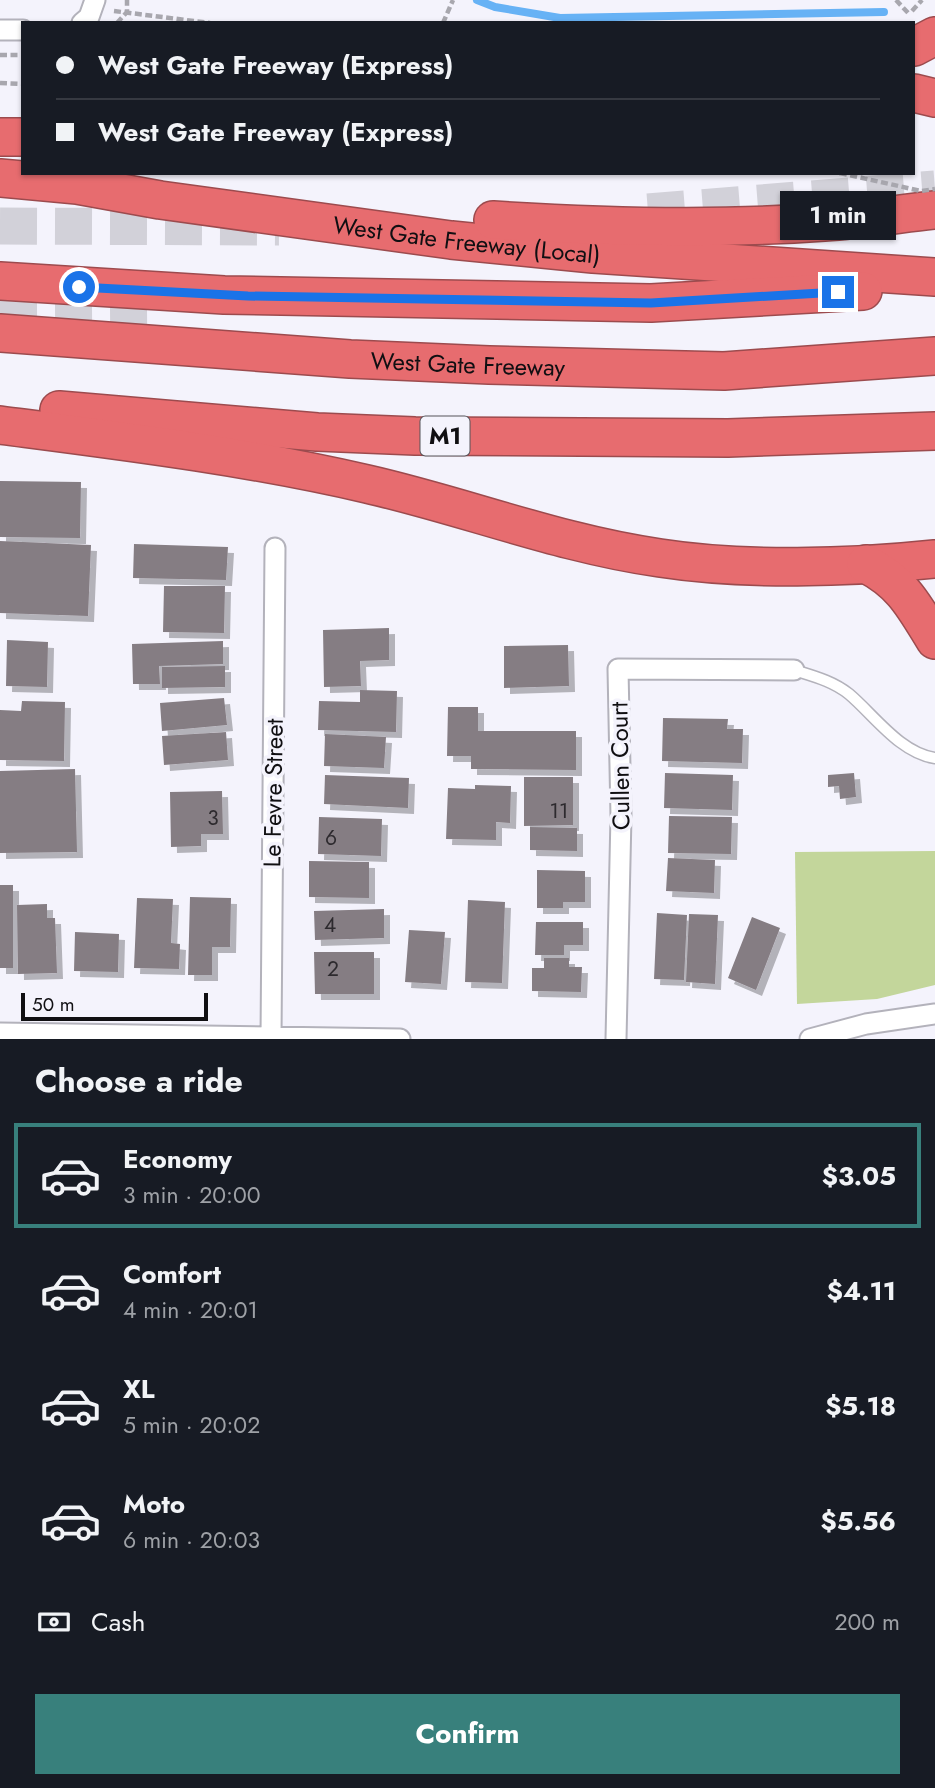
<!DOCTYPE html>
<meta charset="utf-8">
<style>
:root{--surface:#171b24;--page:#20242c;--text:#f1f3f6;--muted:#9ea1a6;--line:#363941;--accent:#38807c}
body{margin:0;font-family:Jost,sans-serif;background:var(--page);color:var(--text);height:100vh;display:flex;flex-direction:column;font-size:26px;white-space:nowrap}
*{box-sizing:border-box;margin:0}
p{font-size:23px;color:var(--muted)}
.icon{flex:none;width:38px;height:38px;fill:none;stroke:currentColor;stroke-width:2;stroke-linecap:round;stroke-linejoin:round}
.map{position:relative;height:1039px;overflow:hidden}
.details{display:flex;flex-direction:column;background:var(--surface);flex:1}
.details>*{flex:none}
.top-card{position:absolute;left:21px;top:21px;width:894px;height:154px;border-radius:0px;box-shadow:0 2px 5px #0004;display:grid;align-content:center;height:154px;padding:0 35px;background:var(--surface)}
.scale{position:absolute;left:21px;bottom:18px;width:187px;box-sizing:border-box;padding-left:7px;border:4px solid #100f12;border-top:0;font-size:19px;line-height:24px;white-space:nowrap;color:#100f12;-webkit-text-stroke:5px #f4f3fc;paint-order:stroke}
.end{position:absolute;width:32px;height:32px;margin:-16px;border:9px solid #1a73e8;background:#fff;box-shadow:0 0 0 4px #fff}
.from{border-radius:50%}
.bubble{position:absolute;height:49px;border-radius:0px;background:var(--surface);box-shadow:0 2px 5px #0004;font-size:23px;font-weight:700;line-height:49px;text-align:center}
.top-card b{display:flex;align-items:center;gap:24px;height:66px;font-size:26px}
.top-card b+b{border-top:2px solid var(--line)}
.top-card i{width:18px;height:18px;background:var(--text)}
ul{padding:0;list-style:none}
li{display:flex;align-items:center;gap:21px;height:105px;margin:0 14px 10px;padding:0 21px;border:4px solid transparent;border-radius:0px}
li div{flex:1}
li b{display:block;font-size:26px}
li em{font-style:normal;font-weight:700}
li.active{border-color:var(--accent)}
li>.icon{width:63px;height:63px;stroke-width:1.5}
h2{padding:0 35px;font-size:32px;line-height:84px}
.pay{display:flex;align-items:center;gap:18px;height:77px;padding:0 35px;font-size:26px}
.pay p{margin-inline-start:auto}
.primary-button{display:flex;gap:14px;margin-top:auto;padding:14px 35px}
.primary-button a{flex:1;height:80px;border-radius:0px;background:var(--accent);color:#fff;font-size:28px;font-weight:700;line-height:80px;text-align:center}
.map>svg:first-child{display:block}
.green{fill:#c3d69b}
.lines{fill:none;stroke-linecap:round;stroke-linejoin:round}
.stream{stroke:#67b2f5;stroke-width:8}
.building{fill:#857d83;filter:url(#shadow)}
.highway-tunnel{stroke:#d2d1d9;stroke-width:37;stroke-dasharray:37 18;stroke-linecap:butt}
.lane-casing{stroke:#b3b2bb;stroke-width:13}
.street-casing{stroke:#b3b2bb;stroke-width:23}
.highway-casing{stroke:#9c4b4e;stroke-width:40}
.path{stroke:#a8a7ae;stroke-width:4.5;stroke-dasharray:7 3.5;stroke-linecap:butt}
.lane{stroke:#fff;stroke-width:10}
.street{stroke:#fff;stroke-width:19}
.highway{stroke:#e76c6f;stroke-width:37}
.path-bridge{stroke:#a8a7ae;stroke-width:4.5;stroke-dasharray:7 3.5;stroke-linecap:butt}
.route{stroke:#1a73e8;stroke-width:9}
.labels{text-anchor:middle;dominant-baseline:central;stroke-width:7;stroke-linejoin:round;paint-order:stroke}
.number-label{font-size:21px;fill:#2d2a2e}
.shield{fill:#f4f3fc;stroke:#545358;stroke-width:2}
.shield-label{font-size:23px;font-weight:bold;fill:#100f12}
.street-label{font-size:24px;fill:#100f12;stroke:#f4f3fc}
</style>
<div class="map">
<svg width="935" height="1039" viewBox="0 0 935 1039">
<defs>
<filter id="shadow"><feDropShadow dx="6" dy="6" stdDeviation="0" flood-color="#0004"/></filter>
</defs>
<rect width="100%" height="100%" fill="#f4f3fc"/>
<path class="green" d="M935 851V985L877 999 797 1004 795 852Z"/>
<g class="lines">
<path class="stream" d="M477 0 495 7 560 18 884 12"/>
</g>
<path class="building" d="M0 481 81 482 80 538 0 537Z
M0 541 91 545 88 616 0 613Z
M134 544 228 547 226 580 133 578Z
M164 586H225L224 633 163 632Z
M389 628V660L360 661 361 686 324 687 323 630Z
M7 640 48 642 47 687 6 686Z
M223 641V664L159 666 160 684H133L132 644Z
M568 645 569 686 504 688V646Z
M225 666V687L162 688V667Z
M360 690 397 691 396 732 318 730 319 701 360 702Z
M224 698 227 725 162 731 160 703Z
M22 701 65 702 64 761 0 760V710L21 711Z
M448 707H478V731H576V770L471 769V756H447Z
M663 718 728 719 727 729H743L742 763 662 761Z
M226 732 228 760 164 765 162 736Z
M325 734 386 737 384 768 324 766Z
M75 769 77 852 0 853V771Z
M665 773 733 775 732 810 664 808Z
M854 773 856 797 840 799 839 786 828 787V775Z
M325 775 409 778 408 808 324 804Z
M524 777H573V825L524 826Z
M475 785 511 786 510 823 496 822V840L446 839 448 788 475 789Z
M222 791 223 834H201V846L171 847 170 792Z
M669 816 732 817 731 854 668 853Z
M319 817 382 819 381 856 318 854Z
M530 827 577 828V851L530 850Z
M668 858 715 860 714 893 666 891Z
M309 861 369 862V898L309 897Z
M537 870 585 871V902H563V908H537Z
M0 885H13V968H0Z
M190 897 231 898 230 947H212V975H188Z
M137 898 173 899 171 943 180 944 179 969 134 968Z
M468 900 505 902 502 983 465 982Z
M47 904V918H55L57 973 18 974 17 905Z
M384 909V938L315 940 314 911Z
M657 913 687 915 684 980 654 979Z
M689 914 718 915 715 984 686 982Z
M752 917 780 928 756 990 728 978Z
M536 922H583V945H564V955H535Z
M409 930 445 932 441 984 405 982Z
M75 932 119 934 118 972 74 971Z
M314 952H374V994H315Z
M544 958H569V967H582L581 992 532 991V968H544Z"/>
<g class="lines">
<path class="highway-tunnel" d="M648 212 935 189
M0 226 279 227
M0 307 156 306"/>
<g class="lane-casing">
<path id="lane" d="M794 670C813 676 833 681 849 694 874 715 900 753 935 758"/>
</g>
<g class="street-casing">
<path id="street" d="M82 23 89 17 95 0
M0 30H23
M0 1033 400 1039
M271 1037 275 548
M616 1039 621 816 618 669 794 670
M810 1039 866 1024 935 1014"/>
</g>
<g class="highway-casing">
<g id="highway">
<path d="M914 47 935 36"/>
<path d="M914 93 935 98"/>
<path d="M0 137H23"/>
<path id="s1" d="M0 178 77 185 160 200 451 240 593 254 935 277"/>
<path d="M493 220C603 227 714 230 824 222 861 220 898 214 935 210"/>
<path d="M0 281 224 295 651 303 863 291"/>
<path id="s2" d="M0 333 350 359 489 365 724 371 935 356"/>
<path d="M59 410 317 432 415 436 728 438 935 431"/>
<path d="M0 425C123 441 246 456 367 484 464 506 560 544 660 558 744 571 850 568 935 559"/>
<path d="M866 564C903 583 914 606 935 640"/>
</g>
</g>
<path class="path" d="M896 0 910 15
M114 11 210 23
M912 11 922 0
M117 23 127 12V0
M443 23 453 0
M0 55H23
M0 83 23 84
M839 173H840"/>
<use href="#lane" class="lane"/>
<use href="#street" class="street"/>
<use href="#highway" class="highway"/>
<path class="path-bridge" d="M840 173 921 191 935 189"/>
</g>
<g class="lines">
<path class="route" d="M79 287 248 296 651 303 838 292"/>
</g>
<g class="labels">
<g class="number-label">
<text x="559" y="811">11</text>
<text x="213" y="818">3</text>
<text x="331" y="838">6</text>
<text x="330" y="925">4</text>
<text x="333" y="969">2</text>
</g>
<rect class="shield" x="420.5" y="416.5" width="49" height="39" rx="5"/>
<g class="shield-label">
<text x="445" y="436">M1</text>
</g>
<g class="street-label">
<text stroke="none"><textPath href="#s1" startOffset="471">West Gate Freeway (Local)</textPath></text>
<text stroke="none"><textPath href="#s2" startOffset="469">West Gate Freeway</textPath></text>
<text transform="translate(620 766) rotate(-91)">Cullen Court</text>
<text transform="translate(273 793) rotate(-89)">Le Fevre Street</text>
</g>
</g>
</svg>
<div class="scale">50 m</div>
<i class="end from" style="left:79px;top:287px"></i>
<i class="end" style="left:838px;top:292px"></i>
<div class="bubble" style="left:780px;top:191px;width:116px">1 min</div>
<div class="top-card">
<b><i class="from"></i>West Gate Freeway (Express)</b>
<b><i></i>West Gate Freeway (Express)</b>
</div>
</div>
<section class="details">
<h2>Choose a ride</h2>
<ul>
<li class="active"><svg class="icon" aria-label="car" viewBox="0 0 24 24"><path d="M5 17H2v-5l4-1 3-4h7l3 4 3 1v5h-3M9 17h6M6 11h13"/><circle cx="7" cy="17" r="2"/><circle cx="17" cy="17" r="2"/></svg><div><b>Economy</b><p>3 min · 20:00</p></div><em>$3.05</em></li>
<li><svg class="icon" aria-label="car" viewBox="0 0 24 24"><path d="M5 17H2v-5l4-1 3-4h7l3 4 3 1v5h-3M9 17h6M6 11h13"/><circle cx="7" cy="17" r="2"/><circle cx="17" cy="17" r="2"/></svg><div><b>Comfort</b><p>4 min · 20:01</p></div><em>$4.11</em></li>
<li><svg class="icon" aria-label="car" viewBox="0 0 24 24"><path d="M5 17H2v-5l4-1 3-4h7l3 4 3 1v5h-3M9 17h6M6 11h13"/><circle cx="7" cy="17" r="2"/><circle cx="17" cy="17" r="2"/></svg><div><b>XL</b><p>5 min · 20:02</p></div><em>$5.18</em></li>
<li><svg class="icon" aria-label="car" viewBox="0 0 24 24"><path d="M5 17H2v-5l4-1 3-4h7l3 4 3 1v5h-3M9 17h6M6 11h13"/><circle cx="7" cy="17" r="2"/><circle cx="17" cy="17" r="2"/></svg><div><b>Moto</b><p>6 min · 20:03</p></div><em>$5.56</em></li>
</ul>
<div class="pay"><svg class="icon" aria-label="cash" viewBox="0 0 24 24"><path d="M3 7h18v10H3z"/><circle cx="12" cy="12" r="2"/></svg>Cash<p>200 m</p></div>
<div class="primary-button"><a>Confirm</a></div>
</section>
